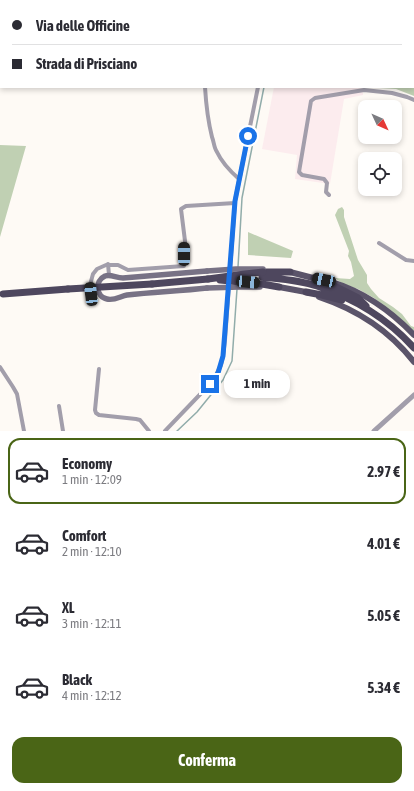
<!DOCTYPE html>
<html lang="it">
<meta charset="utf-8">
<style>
:root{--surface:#fff;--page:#f7f7f7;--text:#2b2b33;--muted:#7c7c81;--line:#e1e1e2;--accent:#4a6516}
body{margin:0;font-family:"Asap Condensed",sans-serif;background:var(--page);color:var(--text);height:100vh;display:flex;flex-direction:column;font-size:15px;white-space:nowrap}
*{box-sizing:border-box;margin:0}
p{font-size:13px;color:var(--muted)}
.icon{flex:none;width:22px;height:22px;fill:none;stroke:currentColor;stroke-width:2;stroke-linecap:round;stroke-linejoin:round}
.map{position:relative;height:431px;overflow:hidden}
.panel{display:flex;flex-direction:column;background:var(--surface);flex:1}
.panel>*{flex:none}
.banner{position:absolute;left:0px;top:0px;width:414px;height:88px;box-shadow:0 2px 6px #0003;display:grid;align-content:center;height:88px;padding:0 12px;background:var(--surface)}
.needle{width:26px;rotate:134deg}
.tools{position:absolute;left:358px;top:100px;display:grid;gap:8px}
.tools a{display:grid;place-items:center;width:44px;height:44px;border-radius:8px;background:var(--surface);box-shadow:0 2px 6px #0003;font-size:20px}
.end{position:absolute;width:18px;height:18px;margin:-9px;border:5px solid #1a73e8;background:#fff;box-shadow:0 0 0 2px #fff}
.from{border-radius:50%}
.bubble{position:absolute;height:28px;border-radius:12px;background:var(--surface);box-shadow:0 2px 6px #0003;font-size:13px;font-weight:700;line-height:28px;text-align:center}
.car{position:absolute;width:12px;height:24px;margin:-12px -6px;border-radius:5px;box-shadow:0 0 3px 1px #0007;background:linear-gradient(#222 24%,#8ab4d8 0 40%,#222 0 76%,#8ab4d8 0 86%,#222 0)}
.banner b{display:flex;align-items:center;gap:14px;height:38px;font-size:15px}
.banner b+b{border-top:1px solid var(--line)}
.banner i{width:10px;height:10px;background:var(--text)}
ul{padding:7px 0 0;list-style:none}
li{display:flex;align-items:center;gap:12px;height:66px;margin:0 8px 6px;padding:0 4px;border:2px solid transparent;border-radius:12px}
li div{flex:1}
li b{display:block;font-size:15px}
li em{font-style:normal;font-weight:700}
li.on{border-color:var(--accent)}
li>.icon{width:36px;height:36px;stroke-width:1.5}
.button{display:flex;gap:8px;margin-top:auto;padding:8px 12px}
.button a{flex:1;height:46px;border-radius:12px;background:var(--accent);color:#fff;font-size:16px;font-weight:700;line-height:46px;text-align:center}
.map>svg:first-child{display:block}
.industrial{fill:#fcecee}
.green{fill:#c0d0b3}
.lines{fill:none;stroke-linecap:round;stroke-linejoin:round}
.stream{stroke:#91acaa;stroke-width:1.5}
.minor{stroke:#a29eab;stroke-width:4}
.tertiary{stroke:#a29eab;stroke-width:5}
.secondary{stroke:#787285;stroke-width:5.5}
.primary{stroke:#5b546a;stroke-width:6}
.trunk{stroke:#4e475e;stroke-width:7}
.secondary-bridge{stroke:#787285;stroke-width:5.5}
.trunk-bridge{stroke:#4e475e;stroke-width:7}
.route{stroke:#1a73e8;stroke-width:5}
</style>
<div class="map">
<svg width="414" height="431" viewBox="0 0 414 431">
<rect width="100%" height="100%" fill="#fefaf5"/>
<path class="industrial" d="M274 87 363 88V95L344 99 330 184 295 179 297 155 262 149Z"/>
<path class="green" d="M345 0H414V96L396 89 363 87H413V1H345Z
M0 145 26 146 0 237Z
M342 207 344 210V217L358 260 367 275V283L371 289 379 298 393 307 402 314 411 326 414 327V331L374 298 358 289 343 284 335 278 350 279 354 276 351 262 348 256 349 251 335 215 338 209Z
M248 232 293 251 291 258 248 255Z"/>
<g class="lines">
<path class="stream" d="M281 1V0
M238 267 242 198 264 87
M177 431 197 412 223 380 232 361 237 289"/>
<path class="minor" d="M164 0 167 1
M234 0V1
M273 1V0
M205 87C206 104 208 121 212 137 214 142 214 148 217 152 222 163 230 171 239 179
M329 195 326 192 327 183 324 179 302 175 299 172 311 101 315 98 364 90 392 93 407 97 414 100
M379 243 406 260 414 261
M108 264 109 275
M91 294 90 285 93 274 97 269 106 265H118L128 270 184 266 185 241 181 209 186 206 235 203
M0 367 13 387 17 394 24 431
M99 369 95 410 96 413 99 415 136 419 140 420 149 431
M59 406 63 431
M165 431 210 384 215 377 221 365 223 356 225 340 235 201 258 87"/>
<path class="tertiary" d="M374 431 414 395"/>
<path class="secondary" d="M207 288C180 291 154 292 127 295 121 296 114 301 107 299 96 297 94 281 105 276 111 274 116 278 123 278L207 271"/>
<path class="primary" d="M290 272 317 279
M332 282C364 292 391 311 414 335
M279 287 306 292 309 293
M319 297C358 310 389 330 414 362"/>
<path class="trunk" d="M263 272H290
M262 277C280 279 299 280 317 286 353 298 388 319 414 348
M314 278 332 285 358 298 366 306
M152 284 208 279
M262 284 279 287
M306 292 322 295 342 300
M3 294 68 289"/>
<path class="secondary-bridge" d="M207 271 236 269H263
M207 288 240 287H260"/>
<path class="trunk-bridge" d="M208 279 245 274 263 272
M220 280 262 284
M68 289 152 284"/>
</g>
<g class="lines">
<path class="route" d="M210 384 218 373 223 356 235 201 248 136"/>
</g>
</svg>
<div class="tools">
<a><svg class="needle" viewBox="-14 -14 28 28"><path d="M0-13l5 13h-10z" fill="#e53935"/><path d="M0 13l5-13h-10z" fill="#7c7c81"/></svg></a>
<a><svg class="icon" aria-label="locate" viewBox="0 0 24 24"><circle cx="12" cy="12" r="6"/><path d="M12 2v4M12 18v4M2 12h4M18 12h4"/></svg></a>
</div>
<i class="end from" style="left:248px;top:136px"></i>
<i class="end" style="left:210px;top:384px"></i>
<div class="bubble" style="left:224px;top:370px;width:66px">1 min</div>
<i class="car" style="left:184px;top:254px;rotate:0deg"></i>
<i class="car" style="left:324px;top:280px;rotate:282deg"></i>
<i class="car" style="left:248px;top:282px;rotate:95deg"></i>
<i class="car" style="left:91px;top:294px;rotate:353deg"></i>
<div class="banner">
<b><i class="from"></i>Via delle Officine</b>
<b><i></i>Strada di Prisciano</b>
</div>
</div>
<section class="panel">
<ul>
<li class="on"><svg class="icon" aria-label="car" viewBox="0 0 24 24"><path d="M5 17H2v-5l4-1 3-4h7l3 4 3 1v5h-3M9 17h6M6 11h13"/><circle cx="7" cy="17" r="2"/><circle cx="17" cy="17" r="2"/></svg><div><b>Economy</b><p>1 min · 12:09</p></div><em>2.97 €</em></li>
<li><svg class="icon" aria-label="car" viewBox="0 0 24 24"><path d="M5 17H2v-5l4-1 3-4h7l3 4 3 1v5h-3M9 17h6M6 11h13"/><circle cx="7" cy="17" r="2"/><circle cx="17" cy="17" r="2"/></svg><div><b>Comfort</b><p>2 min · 12:10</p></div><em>4.01 €</em></li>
<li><svg class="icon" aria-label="car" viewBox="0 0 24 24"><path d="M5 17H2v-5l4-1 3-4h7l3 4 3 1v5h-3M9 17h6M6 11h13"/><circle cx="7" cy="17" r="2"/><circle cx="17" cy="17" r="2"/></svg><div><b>XL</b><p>3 min · 12:11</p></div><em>5.05 €</em></li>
<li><svg class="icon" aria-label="car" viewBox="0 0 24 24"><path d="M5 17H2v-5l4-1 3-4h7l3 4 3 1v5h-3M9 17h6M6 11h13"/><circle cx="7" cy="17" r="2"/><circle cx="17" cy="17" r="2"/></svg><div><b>Black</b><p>4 min · 12:12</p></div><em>5.34 €</em></li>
</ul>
<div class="button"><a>Conferma</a></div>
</section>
